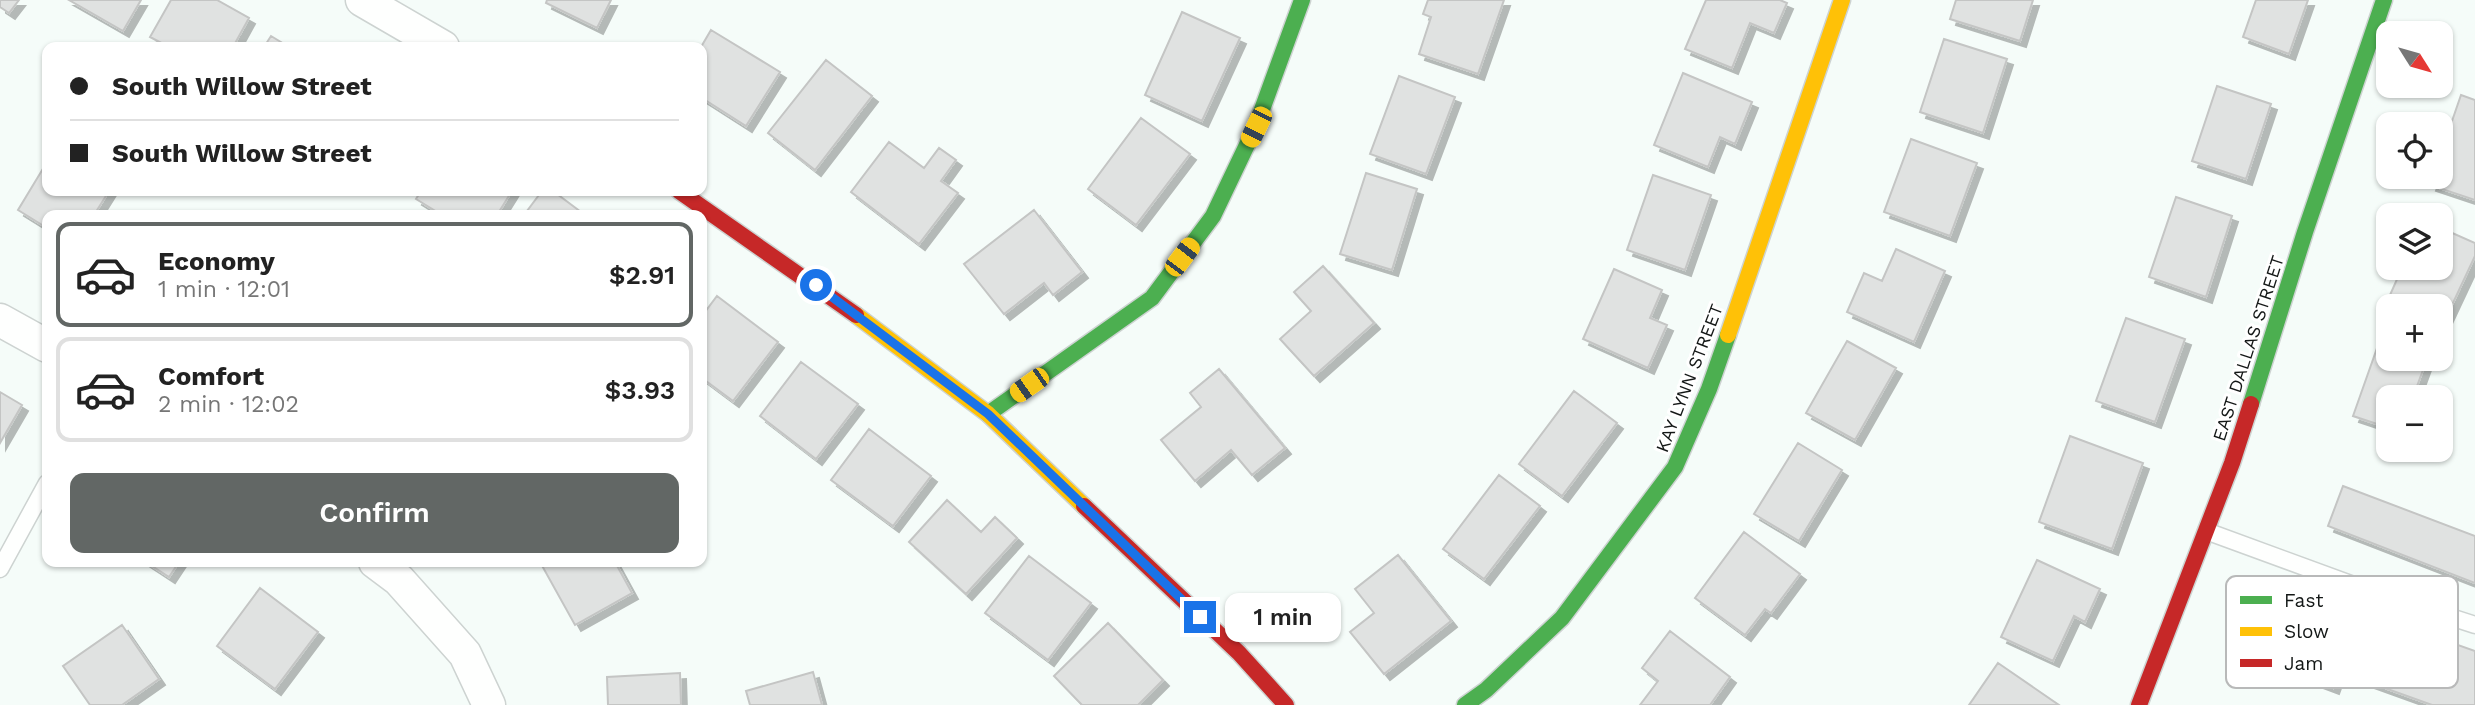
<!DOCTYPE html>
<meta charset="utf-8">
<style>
:root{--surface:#fff;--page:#f2f2f2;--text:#222;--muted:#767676;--line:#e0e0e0;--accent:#626765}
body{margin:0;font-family:"Work Sans",sans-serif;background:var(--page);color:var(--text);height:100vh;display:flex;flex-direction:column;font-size:26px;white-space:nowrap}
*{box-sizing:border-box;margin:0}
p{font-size:23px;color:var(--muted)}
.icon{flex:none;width:38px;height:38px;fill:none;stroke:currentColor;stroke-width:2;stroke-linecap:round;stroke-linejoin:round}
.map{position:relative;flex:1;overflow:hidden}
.details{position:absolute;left:42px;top:210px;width:665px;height:357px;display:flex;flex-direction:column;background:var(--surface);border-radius:14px;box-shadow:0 2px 5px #0004}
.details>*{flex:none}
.guide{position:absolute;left:42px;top:42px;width:665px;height:154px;border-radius:14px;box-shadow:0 2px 5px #0004;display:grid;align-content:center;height:154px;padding:0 28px;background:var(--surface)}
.needle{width:46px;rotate:127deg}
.buttons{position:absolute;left:2376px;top:21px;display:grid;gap:14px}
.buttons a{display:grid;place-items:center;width:77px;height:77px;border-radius:14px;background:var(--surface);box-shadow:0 2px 5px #0004;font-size:35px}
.end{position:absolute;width:32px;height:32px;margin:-16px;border:9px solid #1a73e8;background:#fff;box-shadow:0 0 0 4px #fff}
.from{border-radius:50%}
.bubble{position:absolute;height:49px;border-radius:14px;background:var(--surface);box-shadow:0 2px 5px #0004;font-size:23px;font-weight:600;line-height:49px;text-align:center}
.car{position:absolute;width:21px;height:42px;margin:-21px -10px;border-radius:9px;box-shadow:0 0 5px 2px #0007;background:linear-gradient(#f5c518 24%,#345 0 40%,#f5c518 0 76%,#345 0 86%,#f5c518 0)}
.guide b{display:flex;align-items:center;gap:24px;height:66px;font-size:26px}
.guide b+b{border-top:2px solid var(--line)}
.guide i{width:18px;height:18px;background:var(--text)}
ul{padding:12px 0 0;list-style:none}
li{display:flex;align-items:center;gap:21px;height:105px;margin:0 14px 10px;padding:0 14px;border:4px solid var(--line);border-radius:14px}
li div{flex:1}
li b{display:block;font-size:26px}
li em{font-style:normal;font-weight:600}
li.current{border-color:var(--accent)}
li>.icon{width:63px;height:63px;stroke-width:1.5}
.action{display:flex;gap:14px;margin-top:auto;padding:14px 28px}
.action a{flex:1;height:80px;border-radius:14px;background:var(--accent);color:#fff;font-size:28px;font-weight:600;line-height:80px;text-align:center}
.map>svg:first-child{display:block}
.building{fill:#e0e2e1;stroke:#c4c5c4;stroke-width:2;filter:url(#shadow)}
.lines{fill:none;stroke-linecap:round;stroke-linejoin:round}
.lane-casing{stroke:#cdd3d1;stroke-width:19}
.street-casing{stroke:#cdd3d1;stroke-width:35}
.fast-casing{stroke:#cdd3d1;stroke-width:19}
.slow-casing{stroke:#cdd3d1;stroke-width:19}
.jam-casing{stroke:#cdd3d1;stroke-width:19}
.lane{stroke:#fefffe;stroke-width:16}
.street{stroke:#fefffe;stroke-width:32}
.fast{stroke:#4caf50;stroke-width:16}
.slow{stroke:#ffc107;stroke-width:16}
.jam{stroke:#c62828;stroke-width:16}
.route{stroke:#1a73e8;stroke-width:9}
.labels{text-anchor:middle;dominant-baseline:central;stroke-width:6;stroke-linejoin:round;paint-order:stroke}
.street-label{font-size:18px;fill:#131716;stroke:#fff}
.key{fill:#fff;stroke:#b8b9b9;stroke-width:2}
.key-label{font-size:19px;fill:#131716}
</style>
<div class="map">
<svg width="2475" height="705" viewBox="0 0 2475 705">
<defs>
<filter id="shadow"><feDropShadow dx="6" dy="6" stdDeviation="0" flood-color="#0004"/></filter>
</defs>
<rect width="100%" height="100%" fill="#f5fcf9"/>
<path class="building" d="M0 0H19L9 13 0 7Z
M69 0H141L123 31Z
M171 0H217L249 18 233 47H169L150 37Z
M547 0H611L597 28 546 3Z
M1428 0H1504L1478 74 1419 54 1431 17 1423 14Z
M1706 0H1780L1787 3 1774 33 1750 23 1732 68 1685 49Z
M1956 0H2033L2020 41 1950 19Z
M2256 0H2308L2289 54 2243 37Z
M1182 12 1240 38 1202 121 1145 95Z
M711 30 780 72 746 126 702 98 701 47Z
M271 36 289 47H264Z
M1944 39 2007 59 1983 133 1920 112Z
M826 60 872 96 815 170 768 133Z
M1683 73 1752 102 1735 144 1720 137 1708 167 1654 145Z
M1399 76 1455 97 1426 174 1370 154Z
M2217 86 2271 104 2246 179 2192 161Z
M2461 95 2475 100V200L2430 185 2433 177H2441V153Z
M1141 118 1190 154 1136 225 1088 189Z
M1911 139 1977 163 1950 236 1884 212Z
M889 142 924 168 939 148 956 160 941 181 958 193 919 244 851 192Z
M47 162V191H109L94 215H47V228L18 210Z
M1366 173 1417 189 1392 270 1340 254Z
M1653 175 1711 195 1685 270 1627 250Z
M421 191H512L497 215H442L416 199Z
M542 191H553L585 215H524Z
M2176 197 2232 216 2206 297 2149 277Z
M1034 210 1082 272 1053 295 1044 283 1004 314 964 264Z
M2441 228 2475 243V256L2445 320 2441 318V306H2415L2390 295 2402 268H2441Z
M1896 249 1945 271 1914 342 1847 312 1864 273 1882 281Z
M1323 266 1374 323 1314 376 1280 339 1311 311 1294 292Z
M1614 269 1662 290 1650 318 1667 325 1648 368 1583 339Z
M717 296 778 342 733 401 702 378V316Z
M2126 318 2185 339 2155 422 2096 401Z
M2382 334 2389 336V359H2427L2413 397H2389V428L2353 416Z
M1847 341 1896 368 1855 440 1806 413Z
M801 362 858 404 816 459 760 416Z
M1219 369 1285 448 1252 475 1231 450 1195 481 1161 440 1201 407 1190 393Z
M1574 391 1617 423 1562 496 1519 464Z
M0 392 22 405 0 443Z
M869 429 931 476 893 526 831 480Z
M2070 436 2143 463 2112 549 2039 522Z
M1798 443 1842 470 1799 541 1754 514Z
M1499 475 1540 506 1484 579 1443 549Z
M2343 486 2475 536V583L2328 526Z
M947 500 981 532 995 517 1017 538 966 594 909 542Z
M1744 532 1800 574 1771 613 1765 609 1745 635 1695 598Z
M1398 555 1451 621 1384 674 1350 632 1374 613 1355 589Z
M1029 556 1091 603 1048 660 985 613Z
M2037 560 2100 589 2085 622 2074 616 2053 661 2001 637Z
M146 562H179L169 577Z
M540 562H615L632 593 575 625Z
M260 588 318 632 275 689 217 646Z
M2305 593 2360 613 2333 688 2277 667Z
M2376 616 2475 651V705H2432L2354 677Z
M1108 623 1163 680 1138 705H1082L1054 676Z
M122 625 159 679 122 705H90L63 666Z
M1670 631 1730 677 1710 705H1640L1658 681 1642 668Z
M1998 663 2059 705H1969Z
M813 672 822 705H750L746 691Z
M680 673 681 705H608L607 677Z"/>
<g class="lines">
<g class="lane-casing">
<path id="lane" d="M2206 531 2367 590 2475 625
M0 569 47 483"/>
</g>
<g class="street-casing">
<path id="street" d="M362 0 443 47
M0 320 47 346
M375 562 399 580 465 654 489 705"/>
</g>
<g class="fast-casing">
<path id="fast" d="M2251 404 2305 232 2384 0
M988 414 1152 298 1213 216 1256 126 1302 0
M1465 705 1486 690 1562 618 1675 467 1709 389 1728 335"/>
</g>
<g class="slow-casing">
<path id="slow" d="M856 315 988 414 1084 506
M1728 335 1842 0"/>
</g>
<g class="jam-casing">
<path id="jam" d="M679 191 856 315
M1084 506 1239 653 1286 705
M2139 705 2232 463 2251 404"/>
</g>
<use href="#lane" class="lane"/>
<use href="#street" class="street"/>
<use href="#fast" class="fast"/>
<use href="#slow" class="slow"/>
<use href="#jam" class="jam"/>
</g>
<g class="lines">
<path class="route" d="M816 285 988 414 1200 617"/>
</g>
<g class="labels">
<g class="street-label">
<text transform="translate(2248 348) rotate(-72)">EAST DALLAS STREET</text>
<text transform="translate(1689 378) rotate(-69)">KAY LYNN STREET</text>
</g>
</g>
<rect x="2226" y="576" width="232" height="112" rx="10" class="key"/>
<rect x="2240" y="596" width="32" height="8" fill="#4caf50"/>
<rect x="2240" y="627" width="32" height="9" fill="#ffc107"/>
<rect x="2240" y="659" width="32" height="8" fill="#c62828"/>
<g class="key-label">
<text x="2284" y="607">Fast</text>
<text x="2284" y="638">Slow</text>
<text x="2284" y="670">Jam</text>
</g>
</svg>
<div class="buttons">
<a><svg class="needle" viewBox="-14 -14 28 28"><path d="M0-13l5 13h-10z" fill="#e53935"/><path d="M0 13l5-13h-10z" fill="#767676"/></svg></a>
<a><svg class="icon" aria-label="locate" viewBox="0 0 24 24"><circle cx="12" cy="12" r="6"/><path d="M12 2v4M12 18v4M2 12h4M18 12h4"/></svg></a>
<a><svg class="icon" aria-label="layers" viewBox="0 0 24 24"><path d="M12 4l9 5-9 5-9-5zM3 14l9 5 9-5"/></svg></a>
<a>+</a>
<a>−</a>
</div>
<i class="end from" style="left:816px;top:285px"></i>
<i class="end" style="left:1200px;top:617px"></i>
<div class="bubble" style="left:1225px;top:593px;width:116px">1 min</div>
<i class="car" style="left:1256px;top:127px;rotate:206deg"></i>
<i class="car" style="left:1182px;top:257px;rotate:37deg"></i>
<i class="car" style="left:1029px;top:385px;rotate:235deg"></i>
<div class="guide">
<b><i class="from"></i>South Willow Street</b>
<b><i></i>South Willow Street</b>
</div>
<section class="details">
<ul>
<li class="current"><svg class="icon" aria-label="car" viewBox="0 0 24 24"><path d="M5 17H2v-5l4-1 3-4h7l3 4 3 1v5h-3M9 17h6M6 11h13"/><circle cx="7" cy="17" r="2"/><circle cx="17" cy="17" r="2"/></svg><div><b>Economy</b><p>1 min · 12:01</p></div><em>$2.91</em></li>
<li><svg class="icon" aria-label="car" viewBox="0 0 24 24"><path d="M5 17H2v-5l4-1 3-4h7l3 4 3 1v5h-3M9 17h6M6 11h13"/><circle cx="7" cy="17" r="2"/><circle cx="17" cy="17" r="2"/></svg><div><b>Comfort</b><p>2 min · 12:02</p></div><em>$3.93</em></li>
</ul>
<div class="action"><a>Confirm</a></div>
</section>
</div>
